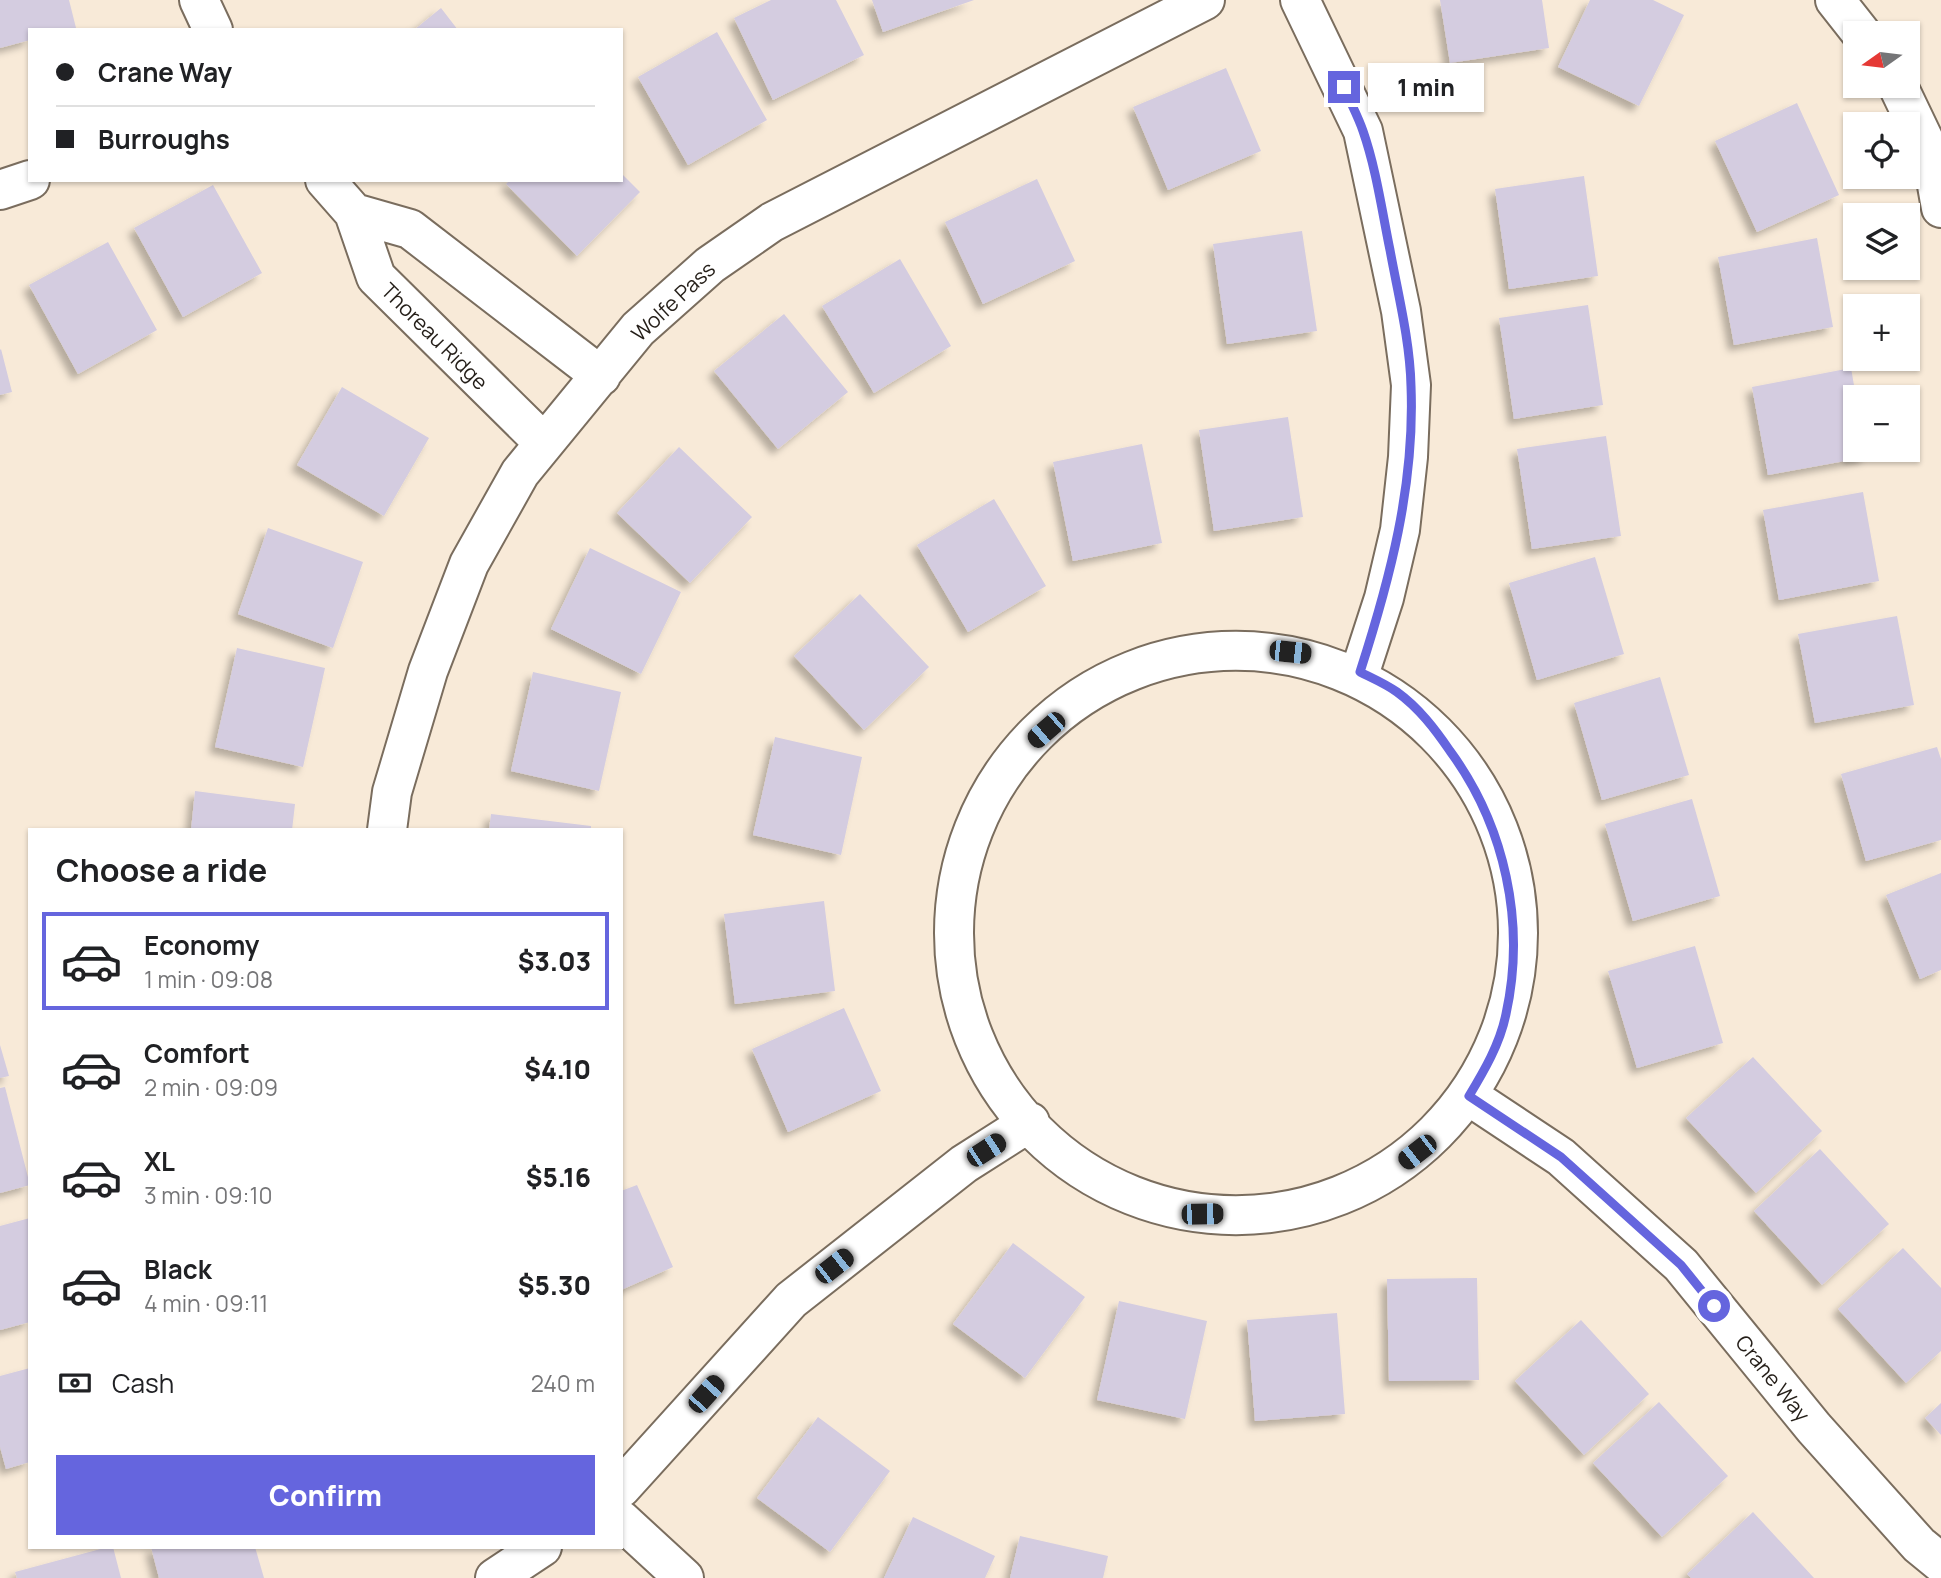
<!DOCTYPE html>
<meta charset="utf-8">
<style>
:root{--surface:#fff;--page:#f6f6f6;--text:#202124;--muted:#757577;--line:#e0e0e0;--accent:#6565de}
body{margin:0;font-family:Manrope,sans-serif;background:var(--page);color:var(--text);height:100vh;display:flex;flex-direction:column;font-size:26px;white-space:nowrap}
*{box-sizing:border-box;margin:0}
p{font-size:23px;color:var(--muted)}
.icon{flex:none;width:38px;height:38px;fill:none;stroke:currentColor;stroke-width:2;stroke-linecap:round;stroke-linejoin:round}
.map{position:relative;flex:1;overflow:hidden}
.side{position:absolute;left:28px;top:828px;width:595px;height:721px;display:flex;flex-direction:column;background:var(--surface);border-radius:0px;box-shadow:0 2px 5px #0004}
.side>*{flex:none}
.top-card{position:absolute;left:28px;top:28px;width:595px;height:154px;border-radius:0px;box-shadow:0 2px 5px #0004;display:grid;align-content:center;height:154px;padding:0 28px;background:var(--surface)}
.needle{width:46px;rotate:256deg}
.fabs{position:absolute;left:1843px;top:21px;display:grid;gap:14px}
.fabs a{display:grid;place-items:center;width:77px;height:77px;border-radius:0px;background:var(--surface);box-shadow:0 2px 5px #0004;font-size:35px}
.end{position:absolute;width:32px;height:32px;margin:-16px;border:9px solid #6565de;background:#fff;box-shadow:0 0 0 4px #fff}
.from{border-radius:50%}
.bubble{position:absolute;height:49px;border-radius:0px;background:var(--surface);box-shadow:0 2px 5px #0004;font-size:23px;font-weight:800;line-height:49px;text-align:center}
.car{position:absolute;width:21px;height:42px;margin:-21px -10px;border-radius:9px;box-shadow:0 0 5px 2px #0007;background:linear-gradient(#222 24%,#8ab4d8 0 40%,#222 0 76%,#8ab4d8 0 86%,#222 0)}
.top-card b{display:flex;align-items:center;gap:24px;height:66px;font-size:26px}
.top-card b+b{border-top:2px solid var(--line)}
.top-card i{width:18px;height:18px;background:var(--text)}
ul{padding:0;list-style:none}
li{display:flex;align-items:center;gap:21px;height:98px;margin:0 14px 10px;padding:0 14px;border:4px solid transparent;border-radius:0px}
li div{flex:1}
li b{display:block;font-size:26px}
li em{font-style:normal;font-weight:800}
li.selected{border-color:var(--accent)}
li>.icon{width:63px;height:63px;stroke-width:1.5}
h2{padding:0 28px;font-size:32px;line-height:84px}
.pay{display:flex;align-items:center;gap:18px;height:77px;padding:0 28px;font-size:26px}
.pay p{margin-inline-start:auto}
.cta{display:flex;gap:14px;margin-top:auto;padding:14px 28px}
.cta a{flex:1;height:80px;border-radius:0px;background:var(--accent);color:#fff;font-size:28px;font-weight:800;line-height:80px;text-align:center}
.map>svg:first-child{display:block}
.building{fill:#d4cce0;filter:url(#shadow)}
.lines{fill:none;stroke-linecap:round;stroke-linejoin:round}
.street-casing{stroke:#7a6d5e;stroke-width:42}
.street{stroke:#fff;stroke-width:38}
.route{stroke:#6565de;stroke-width:9}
.labels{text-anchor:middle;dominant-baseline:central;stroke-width:7;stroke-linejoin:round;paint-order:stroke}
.street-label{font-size:21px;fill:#241e18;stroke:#fff}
</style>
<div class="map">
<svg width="1941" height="1578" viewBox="0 0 1941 1578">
<defs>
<filter id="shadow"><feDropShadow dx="-6" dy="6" stdDeviation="3.5" flood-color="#0004"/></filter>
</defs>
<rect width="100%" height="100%" fill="#f8ead8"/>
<path class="building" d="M0 0H69L76 28 30 30V40L0 48Z
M771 0H836L864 55 773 100 734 18Z
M872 0H974L883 32Z
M1440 0H1542L1549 48 1450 63Z
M1590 0H1653L1684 15 1639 106 1558 67Z
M441 8 458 30H414Z
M717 32 767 120 688 165 638 77Z
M1226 68 1261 151 1168 190 1133 107Z
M1797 103 1839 195 1757 232 1715 141Z
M621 173 640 192 577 256 506 184 510 180H621Z
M1584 176 1598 276 1509 289 1495 189Z
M1037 179 1075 261 983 304 945 222Z
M213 185 262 273 183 317 134 228Z
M1302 231 1317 331 1227 344 1213 244Z
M1817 238 1833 327 1734 345 1718 257Z
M108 242 157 330 78 374 29 285Z
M900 259 951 346 874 393 822 306Z
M1588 305 1603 405 1514 419 1499 318Z
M784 314 848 392 778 449 714 371Z
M1 349 12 392 0 395V350Z
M1851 368 1856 397 1855 450H1866L1867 457 1768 475 1752 387Z
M342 387 429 438 384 516 297 465Z
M1288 417 1303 517 1214 531 1199 430Z
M1606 436 1621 536 1532 549 1517 449Z
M1142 444 1162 543 1073 561 1053 462Z
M679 447 752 517 690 583 617 513Z
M1863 492 1879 581 1779 600 1763 510Z
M994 499 1046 586 968 632 917 545Z
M268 528 363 562 333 648 238 614Z
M590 548 681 592 641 674 551 629Z
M1595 557 1624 654 1537 680 1509 583Z
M860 594 929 667 864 730 794 656Z
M1897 616 1914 705 1815 723 1798 634Z
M237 648 325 668 303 767 215 747Z
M533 672 621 692 599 791 511 771Z
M1660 677 1689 775 1602 800 1574 703Z
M775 737 862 757 841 855 753 835Z
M1937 747 1941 759V840L1866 861 1841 774Z
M195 791 295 804 292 830H191Z
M1692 799 1720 896 1633 921 1605 824Z
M491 814 591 826V830H489Z
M1941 873V970L1920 979 1886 895Z
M824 901 835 991 735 1004 724 914Z
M1695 946 1723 1043 1637 1068 1608 971Z
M844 1008 881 1091 788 1132 752 1049Z
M0 1045 9 1076 0 1078Z
M1753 1057 1822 1131 1756 1193 1686 1118Z
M5 1087 30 1185 0 1193V1088Z
M1820 1149 1889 1224 1822 1285 1754 1211Z
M637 1185 673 1267 621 1290V1191Z
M30 1218V1322L0 1330V1226Z
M1013 1243 1085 1297 1025 1378 953 1324Z
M1903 1248 1941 1288V1351L1906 1383 1838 1309Z
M1477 1278 1479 1380 1389 1381 1387 1279Z
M1119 1301 1207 1321 1185 1419 1097 1400Z
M1337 1313 1345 1414 1255 1421 1247 1320Z
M1581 1320 1649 1394 1584 1455 1515 1381Z
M30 1368V1462L6 1469 0 1447V1376Z
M1659 1402 1728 1476 1662 1537 1593 1463Z
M1941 1403V1435L1925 1418Z
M818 1417 890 1471 830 1552 757 1498Z
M1753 1512 1814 1578H1691L1687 1574Z
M913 1517 995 1556 985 1578H884Z
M1020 1536 1108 1556 1103 1578H1010Z
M108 1547H113L121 1578H17L15 1572Z
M151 1547H255L264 1578H159Z"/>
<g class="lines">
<g class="street-casing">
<path id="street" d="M199 0 213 30
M1300 0 1363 131 1401 311 1411 385 1408 457 1400 530 1384 598 1360 672
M1835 0 1861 33
M1898 86 1932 157 1941 208
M325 180 354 213 376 277 543 442
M0 190 30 180
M354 213 410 229 601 376
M954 933a282 282 0 1 1 564 0a282 282 0 1 1-564 0Z
M387 830 392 792 428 671 469 564 520 473 638 329 710 265 772 222 1205 0
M1469 1096 1561 1157 1681 1265 1814 1428 1919 1545 1941 1563
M621 1488 791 1300 964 1164 1030 1122
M621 1520 684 1578
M495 1578 542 1547"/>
</g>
<use href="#street" class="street"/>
</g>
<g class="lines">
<path class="route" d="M1344 87C1350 102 1358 116 1363 131 1376 168 1382 211 1390 250 1398 294 1410 341 1411 386 1415 485 1390 579 1360 672 1372 678 1386 684 1397 692 1419 708 1435 729 1450 751 1505 826 1526 923 1506 1014 1500 1044 1484 1071 1469 1096L1561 1157 1681 1265 1714 1306"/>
</g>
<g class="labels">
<g class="street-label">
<text transform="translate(673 301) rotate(-43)">Wolfe Pass</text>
<text transform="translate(435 336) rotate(45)">Thoreau Ridge</text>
<text transform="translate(1773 1378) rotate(51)">Crane Way</text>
</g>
</g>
</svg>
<div class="fabs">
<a><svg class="needle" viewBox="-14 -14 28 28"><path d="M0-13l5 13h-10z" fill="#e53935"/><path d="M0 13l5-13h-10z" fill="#757577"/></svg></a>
<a><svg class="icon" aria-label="locate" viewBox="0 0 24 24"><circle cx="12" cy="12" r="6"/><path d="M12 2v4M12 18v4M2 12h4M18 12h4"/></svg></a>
<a><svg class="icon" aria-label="layers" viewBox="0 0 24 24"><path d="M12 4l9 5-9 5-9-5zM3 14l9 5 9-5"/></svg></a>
<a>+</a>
<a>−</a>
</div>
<i class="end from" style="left:1714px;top:1306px"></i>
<i class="end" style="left:1344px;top:87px"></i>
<div class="bubble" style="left:1368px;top:63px;width:116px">1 min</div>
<i class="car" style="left:1290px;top:652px;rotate:96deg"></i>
<i class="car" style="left:1046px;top:730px;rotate:229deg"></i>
<i class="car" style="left:986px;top:1150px;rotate:57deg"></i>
<i class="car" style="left:1417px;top:1152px;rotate:232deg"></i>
<i class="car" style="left:1202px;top:1214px;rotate:89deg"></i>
<i class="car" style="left:834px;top:1266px;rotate:52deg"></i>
<i class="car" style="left:706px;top:1394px;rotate:42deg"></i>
<div class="top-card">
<b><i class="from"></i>Crane Way</b>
<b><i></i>Burroughs</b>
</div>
<section class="side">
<h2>Choose a ride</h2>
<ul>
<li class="selected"><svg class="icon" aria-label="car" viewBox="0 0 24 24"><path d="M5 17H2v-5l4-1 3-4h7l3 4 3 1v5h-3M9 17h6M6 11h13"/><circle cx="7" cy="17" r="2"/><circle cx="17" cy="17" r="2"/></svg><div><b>Economy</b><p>1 min · 09:08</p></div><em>$3.03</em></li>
<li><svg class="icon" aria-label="car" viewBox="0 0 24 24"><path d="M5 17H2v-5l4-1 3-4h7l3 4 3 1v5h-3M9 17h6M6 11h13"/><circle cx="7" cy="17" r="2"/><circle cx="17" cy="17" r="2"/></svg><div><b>Comfort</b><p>2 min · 09:09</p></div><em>$4.10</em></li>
<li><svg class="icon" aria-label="car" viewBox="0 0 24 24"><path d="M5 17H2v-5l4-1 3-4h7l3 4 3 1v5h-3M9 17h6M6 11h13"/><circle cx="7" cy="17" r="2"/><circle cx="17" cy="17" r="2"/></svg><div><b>XL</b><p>3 min · 09:10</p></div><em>$5.16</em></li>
<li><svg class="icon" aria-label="car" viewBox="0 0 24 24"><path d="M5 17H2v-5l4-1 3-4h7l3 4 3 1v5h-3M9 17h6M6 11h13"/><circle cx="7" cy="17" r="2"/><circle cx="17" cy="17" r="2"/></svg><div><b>Black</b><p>4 min · 09:11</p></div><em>$5.30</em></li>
</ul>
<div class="pay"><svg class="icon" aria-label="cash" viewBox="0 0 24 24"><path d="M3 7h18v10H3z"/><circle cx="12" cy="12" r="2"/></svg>Cash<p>240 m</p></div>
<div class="cta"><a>Confirm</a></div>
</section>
</div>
